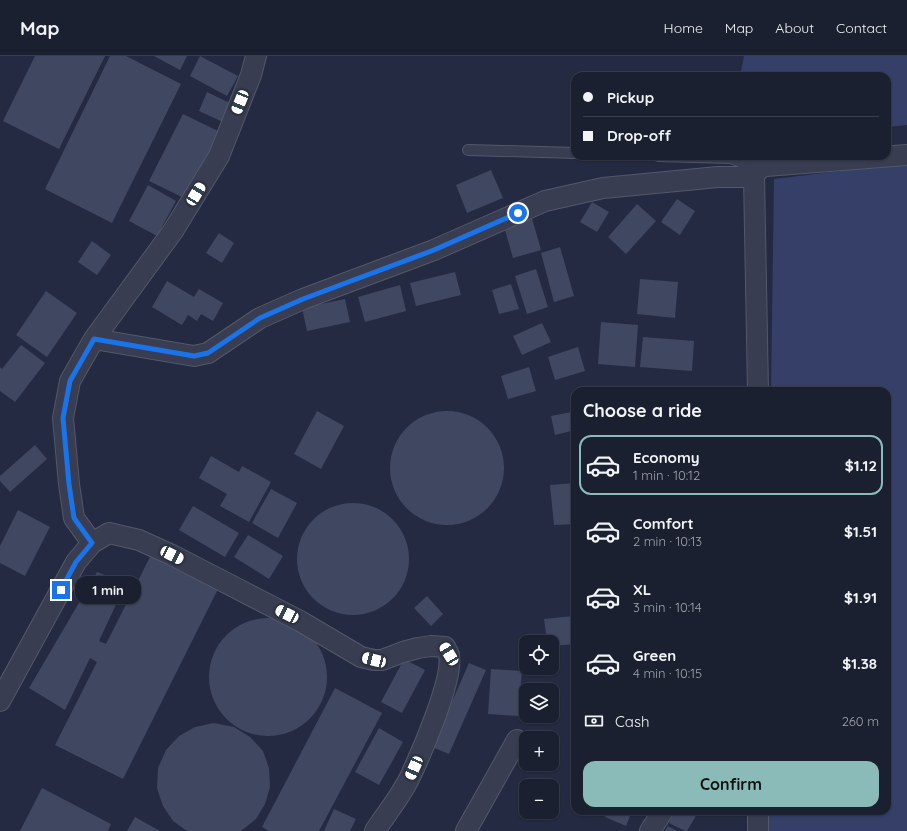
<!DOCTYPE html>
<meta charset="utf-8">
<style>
:root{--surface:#1b2031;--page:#282d3d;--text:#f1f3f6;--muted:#a0a3ab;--line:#393e4d;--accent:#8bbbb9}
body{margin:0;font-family:Quicksand,sans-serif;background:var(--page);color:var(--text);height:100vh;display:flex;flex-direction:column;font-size:15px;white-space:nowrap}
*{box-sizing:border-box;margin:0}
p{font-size:13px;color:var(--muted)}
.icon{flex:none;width:22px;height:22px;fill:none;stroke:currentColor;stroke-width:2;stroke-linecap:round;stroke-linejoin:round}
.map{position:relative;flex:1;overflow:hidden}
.side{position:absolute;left:571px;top:331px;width:320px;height:428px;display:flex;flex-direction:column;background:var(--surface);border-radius:12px;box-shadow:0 1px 3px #0004,0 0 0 1px var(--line)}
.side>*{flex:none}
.top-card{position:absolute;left:571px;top:16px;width:320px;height:88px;border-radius:12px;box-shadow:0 1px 3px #0004,0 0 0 1px var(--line);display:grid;align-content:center;height:88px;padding:0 12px;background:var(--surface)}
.buttons{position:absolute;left:519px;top:579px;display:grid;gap:8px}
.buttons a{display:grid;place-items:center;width:40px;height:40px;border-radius:8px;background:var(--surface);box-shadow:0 1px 3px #0004,0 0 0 1px var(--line);font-size:20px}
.end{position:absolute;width:18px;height:18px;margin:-9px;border:5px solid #1a73e8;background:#fff;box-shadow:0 0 0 2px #fff}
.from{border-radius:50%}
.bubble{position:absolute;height:28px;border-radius:12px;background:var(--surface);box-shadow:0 1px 3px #0004,0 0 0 1px var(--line);font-size:13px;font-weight:700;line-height:28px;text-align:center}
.car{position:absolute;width:12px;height:24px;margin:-12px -6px;border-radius:5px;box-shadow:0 0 3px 1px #0007;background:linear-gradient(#fff 24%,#345 0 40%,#fff 0 76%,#345 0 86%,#fff 0)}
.top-card b{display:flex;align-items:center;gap:14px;height:38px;font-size:15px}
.top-card b+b{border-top:1px solid var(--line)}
.top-card i{width:10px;height:10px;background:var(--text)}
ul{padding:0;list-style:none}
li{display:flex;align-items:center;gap:12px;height:60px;margin:0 8px 6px;padding:0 4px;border:2px solid transparent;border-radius:12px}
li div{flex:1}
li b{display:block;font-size:15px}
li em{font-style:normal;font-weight:700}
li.selected{border-color:var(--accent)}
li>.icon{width:36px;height:36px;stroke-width:1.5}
h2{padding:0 12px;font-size:18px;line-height:48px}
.pay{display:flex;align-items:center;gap:10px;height:44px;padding:0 12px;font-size:15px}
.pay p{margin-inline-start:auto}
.action{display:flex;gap:8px;margin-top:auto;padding:8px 12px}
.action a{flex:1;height:46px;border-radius:12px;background:var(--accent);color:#111;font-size:16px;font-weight:700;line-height:46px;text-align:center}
header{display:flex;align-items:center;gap:24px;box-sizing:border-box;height:56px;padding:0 20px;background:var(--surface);border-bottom:1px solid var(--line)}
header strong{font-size:19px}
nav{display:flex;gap:22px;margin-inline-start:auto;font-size:14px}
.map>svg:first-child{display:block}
.water{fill:#353f67}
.building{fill:#404761}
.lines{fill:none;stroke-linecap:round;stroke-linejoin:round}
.service-casing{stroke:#53586b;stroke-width:12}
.minor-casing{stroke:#53586b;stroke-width:22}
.service{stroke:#383d51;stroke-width:10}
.minor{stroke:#383d51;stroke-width:20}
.route{stroke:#1a73e8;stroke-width:5}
</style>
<header>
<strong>Map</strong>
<nav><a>Home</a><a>Map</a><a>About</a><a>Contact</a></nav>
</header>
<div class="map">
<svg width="907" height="775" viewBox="0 0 907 775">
<rect width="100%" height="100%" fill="#242a41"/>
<path class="water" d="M744 0H907V69L887 71V20H740Z
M907 107V775H764L765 755H887V335H771L774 123Z"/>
<path class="building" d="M35 0H105L59 93 3 65Z
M110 0H126L181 28 112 167 45 133Z
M154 0H187L180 14Z
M200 0 238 20 227 40 190 20Z
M207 36 234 49 225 67 199 55Z
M183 58 220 76 186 143 149 125Z
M491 114 503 142 467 157 456 129Z
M148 129 176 145 157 180 129 165Z
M677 143 695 155 680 179 661 166Z
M592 146 609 156 597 176 580 166Z
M637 148 656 165 626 198 608 181Z
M531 159 541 194 513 202 503 167Z
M219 177 234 187 222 207 206 197Z
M92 185 111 199 97 219 78 206Z
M560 191 574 240 554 246 541 197Z
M536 213 548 251 527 258 515 220Z
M455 216 461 239 416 250 410 227Z
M640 223 678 226 675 262 637 258Z
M167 225 194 241 199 233 223 247 213 265 201 258 197 265 188 259 182 269 152 251Z
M511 228 519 253 499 258 492 234Z
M400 229 406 255 365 266 358 241Z
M46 235 77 257 47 301 16 279Z
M345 243 350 266 307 275 302 252Z
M601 266 638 269 635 311 598 308Z
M542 267 551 286 522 299 513 280Z
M643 281 694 285 692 315 640 311Z
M21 289 45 307 15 346 0 335V311L2 313Z
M578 291 585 315 555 324 548 301Z
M529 311 536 335 508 343 501 320Z
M624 332 660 334V335H624Z
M604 333V335H589V334Z
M390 412a57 57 0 1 1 114 0a57 57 0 1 1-114 0Z
M317 355 344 370 321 413 294 398Z
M572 356 575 374 555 379 551 360Z
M35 389 47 403 10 436 0 425V420Z
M211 400 239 416 242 410 271 426 249 466 220 450 227 438 199 422Z
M575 427V468L554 469 550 429Z
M271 433 297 447 278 482 252 467Z
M297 503a56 56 0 1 1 112 0a56 56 0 1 1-112 0Z
M193 450 239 477 225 501 179 474Z
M18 454 50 471 25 520 0 507V490Z
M248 479 283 500 269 523 234 501Z
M151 499 218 533 123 723 55 689 97 606 90 602 65 654 29 632 97 516 126 527 99 585 106 588Z
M427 540 443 558 431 570 414 552Z
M573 560 575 588 552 590V586H547L544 563Z
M209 621a59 59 0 1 1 118 0a59 59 0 1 1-118 0Z
M404 603 425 614 402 657 381 646Z
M469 607 486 614 449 698 432 691Z
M491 613 522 615 518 660 488 658Z
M335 632 382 657 319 775H269L262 771Z
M214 667 234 671 250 681 263 695 269 712 270 731 265 748 256 763 241 775H187L173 765 163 750 157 732 158 712 166 694 179 680 195 671Z
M379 672 403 686 379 729 355 716Z
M42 732 111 768 108 775H20Z
M334 753 356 763 350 775H324Z
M608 755H632L626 770 605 761Z
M675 755H691L697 758 687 775H685L669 767Z
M135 761 160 775H127Z
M668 770 677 775H665Z"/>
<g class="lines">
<g class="service-casing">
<path id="service" d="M468 94 575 97
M658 100 731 102 758 113"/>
</g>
<g class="minor-casing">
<path id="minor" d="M94 283 194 300 208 297 260 262 303 243 434 194 545 145 603 132 718 121H754
M758 335 754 121 758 113 766 110 907 99
M92 487 74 462 69 428 63 362 70 325 94 283 173 175 219 100 251 19 256 0
M0 645 76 506 92 487 109 477 139 484 172 499 300 565 361 601 374 604H382L403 596 418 592 431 590 445 591C446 593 448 596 449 599 454 623 420 700 409 723 400 741 386 758 375 775
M758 755V775
M466 775 517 684
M650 775 663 755"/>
</g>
<use href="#service" class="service"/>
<use href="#minor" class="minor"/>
</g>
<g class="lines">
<path class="route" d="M61 534 76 506 92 487 74 462 69 428 63 362 70 325 94 283 194 300 208 297 260 262 303 243 434 194 518 157"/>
</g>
</svg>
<div class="buttons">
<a><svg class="icon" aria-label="locate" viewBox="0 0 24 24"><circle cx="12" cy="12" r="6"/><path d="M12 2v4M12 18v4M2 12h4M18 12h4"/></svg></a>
<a><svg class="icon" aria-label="layers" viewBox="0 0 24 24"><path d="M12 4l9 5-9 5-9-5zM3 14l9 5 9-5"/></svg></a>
<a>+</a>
<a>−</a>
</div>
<i class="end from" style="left:518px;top:157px"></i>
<i class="end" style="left:61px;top:534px"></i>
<div class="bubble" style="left:75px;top:520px;width:66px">1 min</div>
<i class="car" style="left:240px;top:46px;rotate:202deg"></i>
<i class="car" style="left:196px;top:138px;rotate:31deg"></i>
<i class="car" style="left:172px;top:499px;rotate:117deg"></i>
<i class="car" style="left:287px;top:558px;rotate:297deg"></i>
<i class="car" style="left:449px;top:598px;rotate:329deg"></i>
<i class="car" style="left:374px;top:604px;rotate:285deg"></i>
<i class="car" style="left:414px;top:712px;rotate:204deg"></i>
<div class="top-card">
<b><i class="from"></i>Pickup</b>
<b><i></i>Drop-off</b>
</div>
<section class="side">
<h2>Choose a ride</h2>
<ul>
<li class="selected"><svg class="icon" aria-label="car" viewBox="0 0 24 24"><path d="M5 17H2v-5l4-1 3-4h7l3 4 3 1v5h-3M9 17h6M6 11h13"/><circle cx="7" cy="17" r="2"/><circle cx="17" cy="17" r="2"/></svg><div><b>Economy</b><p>1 min · 10:12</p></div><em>$1.12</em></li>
<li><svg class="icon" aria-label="car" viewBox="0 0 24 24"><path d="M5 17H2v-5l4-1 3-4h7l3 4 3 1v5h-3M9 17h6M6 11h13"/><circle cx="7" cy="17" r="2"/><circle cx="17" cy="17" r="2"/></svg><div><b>Comfort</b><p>2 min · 10:13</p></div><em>$1.51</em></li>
<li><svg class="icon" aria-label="car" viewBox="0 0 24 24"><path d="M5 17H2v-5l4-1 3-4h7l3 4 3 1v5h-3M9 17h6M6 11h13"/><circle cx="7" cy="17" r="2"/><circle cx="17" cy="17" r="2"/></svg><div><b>XL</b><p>3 min · 10:14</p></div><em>$1.91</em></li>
<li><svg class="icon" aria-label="car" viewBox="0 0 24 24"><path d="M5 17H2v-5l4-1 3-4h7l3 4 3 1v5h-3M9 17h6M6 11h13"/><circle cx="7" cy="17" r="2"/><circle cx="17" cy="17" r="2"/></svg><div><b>Green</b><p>4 min · 10:15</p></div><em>$1.38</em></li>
</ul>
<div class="pay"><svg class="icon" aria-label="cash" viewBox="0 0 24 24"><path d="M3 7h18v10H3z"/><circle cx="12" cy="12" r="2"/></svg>Cash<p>260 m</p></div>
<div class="action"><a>Confirm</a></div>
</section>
</div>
